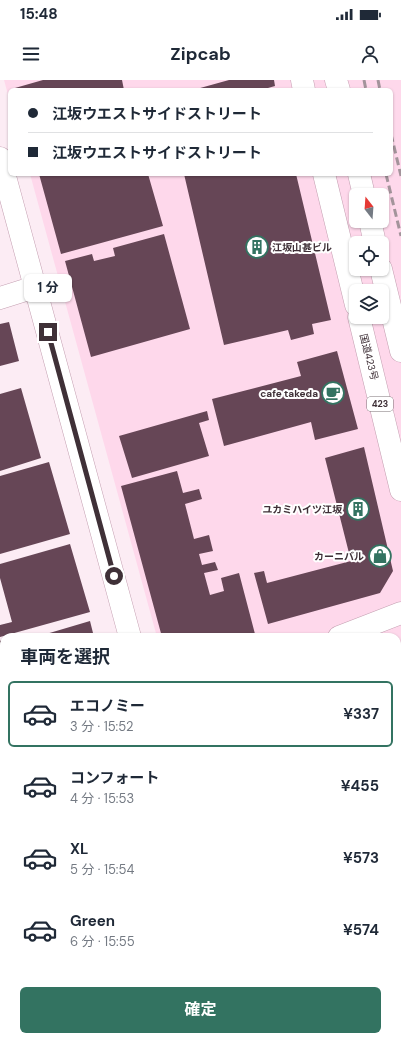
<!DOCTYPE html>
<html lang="ja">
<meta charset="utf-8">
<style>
:root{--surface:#fff;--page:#f2f2f3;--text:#1f2937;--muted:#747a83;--line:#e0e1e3;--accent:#337361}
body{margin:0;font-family:"DM Sans","Noto Sans JP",sans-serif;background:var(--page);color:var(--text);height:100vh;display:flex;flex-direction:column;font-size:15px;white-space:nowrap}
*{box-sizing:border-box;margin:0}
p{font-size:13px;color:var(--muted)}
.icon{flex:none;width:22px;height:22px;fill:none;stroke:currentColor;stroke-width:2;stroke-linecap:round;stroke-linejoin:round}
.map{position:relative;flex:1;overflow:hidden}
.panel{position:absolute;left:0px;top:553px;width:401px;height:408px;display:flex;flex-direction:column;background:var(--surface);border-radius:12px 12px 0 0;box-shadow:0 1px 3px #0004}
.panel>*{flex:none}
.banner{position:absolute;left:8px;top:8px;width:385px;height:88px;border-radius:6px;box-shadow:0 1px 3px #0004;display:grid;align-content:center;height:88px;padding:0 20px;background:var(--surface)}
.needle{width:26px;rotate:343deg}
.fabs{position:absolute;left:349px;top:108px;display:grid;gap:8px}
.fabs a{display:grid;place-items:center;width:40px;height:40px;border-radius:6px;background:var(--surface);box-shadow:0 1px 3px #0004;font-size:20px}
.end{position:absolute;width:18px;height:18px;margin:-9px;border:5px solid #3f3037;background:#fff;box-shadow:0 0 0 2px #fff}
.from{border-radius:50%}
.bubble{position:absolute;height:28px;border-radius:6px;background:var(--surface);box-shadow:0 1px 3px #0004;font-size:13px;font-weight:700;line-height:28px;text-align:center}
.banner b{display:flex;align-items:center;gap:14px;height:38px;font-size:15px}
.banner b+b{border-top:1px solid var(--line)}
.banner i{width:10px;height:10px;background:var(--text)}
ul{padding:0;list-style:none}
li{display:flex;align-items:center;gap:12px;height:66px;margin:0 8px 6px;padding:0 12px;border:2px solid transparent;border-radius:6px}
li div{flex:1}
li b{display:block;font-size:15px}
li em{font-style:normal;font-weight:700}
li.current{border-color:var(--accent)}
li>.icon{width:36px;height:36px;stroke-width:1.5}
h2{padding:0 20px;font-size:18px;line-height:48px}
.action{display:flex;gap:8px;margin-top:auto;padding:8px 20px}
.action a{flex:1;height:46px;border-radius:6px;background:var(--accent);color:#fff;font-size:16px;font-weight:700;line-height:46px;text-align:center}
.status{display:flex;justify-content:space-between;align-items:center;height:28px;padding:0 20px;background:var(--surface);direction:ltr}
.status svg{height:11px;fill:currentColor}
header{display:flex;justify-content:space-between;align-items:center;height:52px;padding:0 20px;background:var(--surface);font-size:18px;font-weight:700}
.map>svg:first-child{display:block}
.built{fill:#fed8eb;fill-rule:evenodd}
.building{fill:#664656}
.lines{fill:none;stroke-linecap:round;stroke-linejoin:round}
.street-casing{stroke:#c49fb1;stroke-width:23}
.secondary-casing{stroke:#c49fb1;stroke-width:23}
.highway-casing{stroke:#c49fb1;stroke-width:23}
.street{stroke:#fff;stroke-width:22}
.secondary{stroke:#fff;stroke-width:22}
.highway{stroke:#fff;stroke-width:22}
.rail{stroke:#a3949b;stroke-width:3;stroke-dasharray:8 4;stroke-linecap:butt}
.route{stroke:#3f3037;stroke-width:5}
.labels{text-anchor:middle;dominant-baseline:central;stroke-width:4;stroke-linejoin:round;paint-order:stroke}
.shield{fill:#fff;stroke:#796e73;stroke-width:1}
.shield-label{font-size:9px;font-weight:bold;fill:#3f3037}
.poi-label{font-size:10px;font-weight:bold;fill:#3f3037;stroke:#fff;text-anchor:end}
.street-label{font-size:10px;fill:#3f3037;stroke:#fff}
</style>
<div class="status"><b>15:48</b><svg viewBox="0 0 49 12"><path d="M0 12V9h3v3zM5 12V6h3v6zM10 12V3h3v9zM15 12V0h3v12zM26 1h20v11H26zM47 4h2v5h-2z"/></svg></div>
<header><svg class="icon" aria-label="menu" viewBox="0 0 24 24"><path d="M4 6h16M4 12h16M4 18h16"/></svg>Zipcab<svg class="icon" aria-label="person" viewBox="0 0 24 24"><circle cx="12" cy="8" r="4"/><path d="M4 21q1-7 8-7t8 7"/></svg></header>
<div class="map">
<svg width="401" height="961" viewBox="0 0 401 961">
<rect width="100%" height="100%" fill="#fcecf4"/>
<path class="built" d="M4 0H401V961H38L37 957H397V557H157L30 94H391V10H10V22ZM356 115H382V141H356ZM356 163H382V189H356ZM356 211H382V237H356Z
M4 699V835L0 820V700Z"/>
<path class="building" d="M43 0H122L124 10H15V8Z
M229 0H274L275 6 261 10H193Z
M39 94H148L163 146 61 174Z
M184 94H296L331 240 312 244 314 254 291 260 288 250 224 265Z
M164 154 190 249 91 277 65 181 92 174 94 181 115 176 113 168Z
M9 242 19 281 0 286V244Z
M337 271 358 349 315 360 311 342 224 366 212 319 301 296 297 282Z
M21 308 41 378 0 391V314Z
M207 331 209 340 199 343 209 376 132 398 119 356Z
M364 367 393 491 380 513 268 544 254 493 264 491 267 503 351 481 325 378Z
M49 382 70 454 0 474V396Z
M177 391 183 413 199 409 202 419 185 424 194 459 209 455 213 471 199 474 202 485 215 482 218 490 204 493 210 515 224 511 221 498 239 493 255 554 244 557H162L121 406Z
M70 464 90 532 0 557V545L12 542 0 498V484Z
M90 541 94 557H36Z
M4 559V615L0 617V561Z
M401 571V640L397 641V572Z
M401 673V806L397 807V674Z
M4 709V817L0 805V710Z
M401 825V881L397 882V826Z
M401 889V921L397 922V891Z
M401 928V957L397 958V930Z
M132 957H196L197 961H134Z
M274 957H375L376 961H275Z"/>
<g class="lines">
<g class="street-casing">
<path id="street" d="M0 218 35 207
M0 854 4 868
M0 933H4
M28 957 29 961"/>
</g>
<g class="secondary-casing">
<path id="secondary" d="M0 78 130 557
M339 557 401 533
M0 680 4 678
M238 957 240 961"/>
</g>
<g class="highway-casing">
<path id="highway" d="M302 0 304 10
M336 0 339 10
M324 94 356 225
M359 94 364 115
M370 141 375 163
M381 189 401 271
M359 237 401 410"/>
</g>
<use href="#street" class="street"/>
<use href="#secondary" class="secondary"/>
<use href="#highway" class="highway"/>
<path class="rail" d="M364 0 366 10
M378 0 380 10
M391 54 401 96
M386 94 401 156"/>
</g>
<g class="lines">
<path class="route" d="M48 252 114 496"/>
</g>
<defs>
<g id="building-ring" transform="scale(1.15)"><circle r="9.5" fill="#fff" stroke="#337361" stroke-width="1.5"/><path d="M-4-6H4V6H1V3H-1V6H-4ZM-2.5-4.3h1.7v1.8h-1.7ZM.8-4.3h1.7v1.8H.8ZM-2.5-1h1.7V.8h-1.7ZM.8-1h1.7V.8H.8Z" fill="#337361"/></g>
<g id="cafe-ring" transform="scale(1.15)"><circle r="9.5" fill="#fff" stroke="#337361" stroke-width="1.5"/><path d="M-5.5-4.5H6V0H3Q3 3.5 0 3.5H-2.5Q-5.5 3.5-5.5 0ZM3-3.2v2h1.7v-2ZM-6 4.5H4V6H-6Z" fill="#337361"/></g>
<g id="shop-ring" transform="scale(1.15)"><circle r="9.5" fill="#fff" stroke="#337361" stroke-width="1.5"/><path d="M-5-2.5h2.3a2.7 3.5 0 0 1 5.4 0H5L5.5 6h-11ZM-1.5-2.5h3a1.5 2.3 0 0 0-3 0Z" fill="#337361"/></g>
</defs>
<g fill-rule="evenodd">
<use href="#building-ring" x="257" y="167"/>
<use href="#cafe-ring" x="333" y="313"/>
<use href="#building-ring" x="358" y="429"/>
<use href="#shop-ring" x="380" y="476"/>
</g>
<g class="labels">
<rect class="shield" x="367" y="317" width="26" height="14" rx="3"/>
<g class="shield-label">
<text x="380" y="324">423</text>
</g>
<g class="poi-label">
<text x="272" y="167" text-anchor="start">江坂山甚ビル</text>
<text x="318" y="313">cafe takeda</text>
<text x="342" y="429">ユカミハイツ江坂</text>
<text x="364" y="476">カーニバル</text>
</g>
<g class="street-label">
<text transform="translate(369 277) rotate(76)">国道423号</text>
</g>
</g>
</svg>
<div class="fabs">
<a><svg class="needle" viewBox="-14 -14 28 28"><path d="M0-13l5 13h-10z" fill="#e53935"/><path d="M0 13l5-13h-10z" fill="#747a83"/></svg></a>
<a><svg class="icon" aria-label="locate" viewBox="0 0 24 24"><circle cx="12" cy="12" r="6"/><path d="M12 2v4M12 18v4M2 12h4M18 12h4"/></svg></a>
<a><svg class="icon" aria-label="layers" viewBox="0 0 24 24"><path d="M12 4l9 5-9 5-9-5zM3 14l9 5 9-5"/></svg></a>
</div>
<i class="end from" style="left:114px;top:496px"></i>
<i class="end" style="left:48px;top:252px"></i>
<div class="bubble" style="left:24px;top:194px;width:48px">1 分</div>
<div class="banner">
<b><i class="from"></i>江坂ウエストサイドストリート</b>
<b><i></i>江坂ウエストサイドストリート</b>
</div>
<section class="panel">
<h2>車両を選択</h2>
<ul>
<li class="current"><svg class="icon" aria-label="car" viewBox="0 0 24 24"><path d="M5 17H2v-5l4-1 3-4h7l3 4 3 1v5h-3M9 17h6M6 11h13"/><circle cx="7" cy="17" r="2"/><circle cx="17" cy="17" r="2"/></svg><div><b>エコノミー</b><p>3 分 · 15:52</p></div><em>¥337</em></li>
<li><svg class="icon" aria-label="car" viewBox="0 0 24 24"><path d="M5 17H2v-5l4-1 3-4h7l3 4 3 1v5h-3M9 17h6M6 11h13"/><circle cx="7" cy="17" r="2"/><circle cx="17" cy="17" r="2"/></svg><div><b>コンフォート</b><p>4 分 · 15:53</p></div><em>¥455</em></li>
<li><svg class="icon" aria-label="car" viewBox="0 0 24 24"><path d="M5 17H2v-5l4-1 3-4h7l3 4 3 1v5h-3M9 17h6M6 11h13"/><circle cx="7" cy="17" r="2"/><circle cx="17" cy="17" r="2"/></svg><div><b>XL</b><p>5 分 · 15:54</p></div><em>¥573</em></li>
<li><svg class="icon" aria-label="car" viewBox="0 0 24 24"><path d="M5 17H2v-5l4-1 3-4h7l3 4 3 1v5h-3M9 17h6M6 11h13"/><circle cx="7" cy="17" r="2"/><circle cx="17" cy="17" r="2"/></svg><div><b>Green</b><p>6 分 · 15:55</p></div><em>¥574</em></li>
</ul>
<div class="action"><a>確定</a></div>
</section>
</div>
